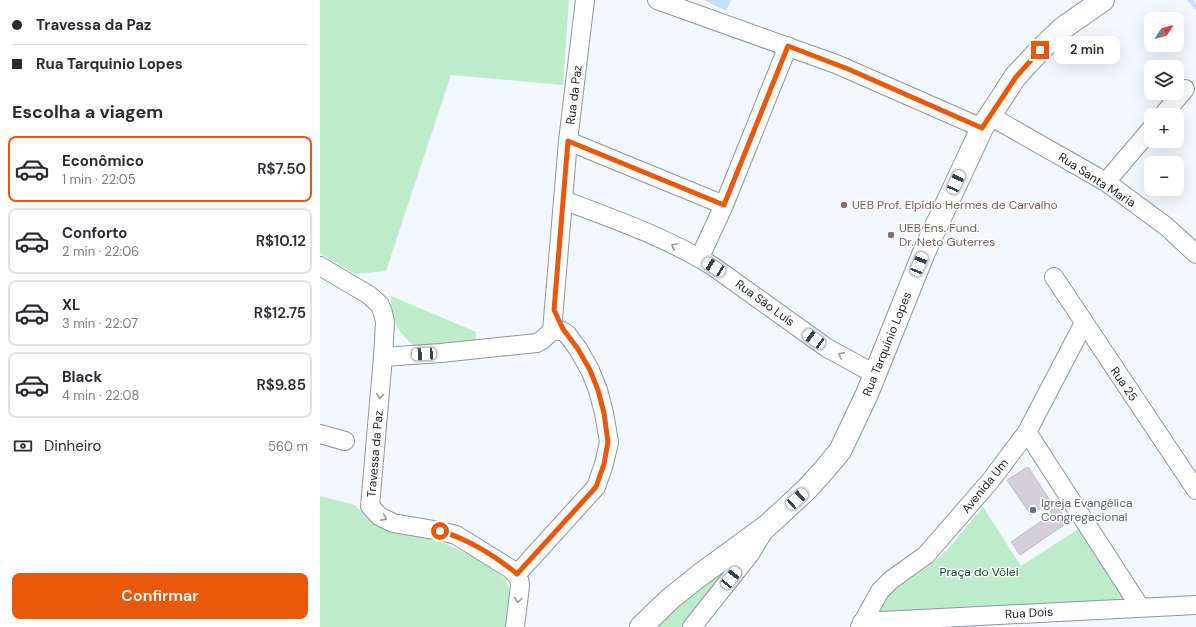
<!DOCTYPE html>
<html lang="pt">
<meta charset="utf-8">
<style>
:root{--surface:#fff;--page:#f7f7f7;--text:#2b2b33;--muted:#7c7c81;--line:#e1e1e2;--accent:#ea580c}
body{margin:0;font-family:"DM Sans",sans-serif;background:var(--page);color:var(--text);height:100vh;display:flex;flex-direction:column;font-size:15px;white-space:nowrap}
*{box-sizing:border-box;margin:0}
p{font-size:13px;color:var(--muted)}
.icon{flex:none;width:22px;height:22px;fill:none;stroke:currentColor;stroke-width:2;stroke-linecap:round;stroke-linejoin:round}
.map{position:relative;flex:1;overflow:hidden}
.drawer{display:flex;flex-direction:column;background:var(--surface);width:320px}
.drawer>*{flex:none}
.top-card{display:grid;align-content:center;height:88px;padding:0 12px;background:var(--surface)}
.needle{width:26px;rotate:55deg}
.fabs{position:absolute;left:824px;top:12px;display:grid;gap:8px}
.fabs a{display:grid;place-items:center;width:40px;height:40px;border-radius:8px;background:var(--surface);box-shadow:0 4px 16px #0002;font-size:20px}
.end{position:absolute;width:18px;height:18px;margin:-9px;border:5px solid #ea580c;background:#fff;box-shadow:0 0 0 2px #fff}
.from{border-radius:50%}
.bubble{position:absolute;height:28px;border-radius:8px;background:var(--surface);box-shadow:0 4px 16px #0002;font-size:13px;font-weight:600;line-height:28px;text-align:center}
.car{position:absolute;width:12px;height:24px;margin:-12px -6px;border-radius:5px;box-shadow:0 0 3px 1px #0007;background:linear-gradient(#fff 24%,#345 0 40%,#fff 0 76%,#345 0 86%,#fff 0)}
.top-card b{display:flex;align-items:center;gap:14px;height:38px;font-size:15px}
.top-card b+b{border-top:1px solid var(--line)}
.top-card i{width:10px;height:10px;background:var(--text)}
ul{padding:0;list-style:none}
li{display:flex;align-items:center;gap:12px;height:66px;margin:0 8px 6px;padding:0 4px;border:2px solid var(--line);border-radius:8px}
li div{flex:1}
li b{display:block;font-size:15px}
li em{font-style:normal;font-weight:600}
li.on{border-color:var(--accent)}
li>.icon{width:36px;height:36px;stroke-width:1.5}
h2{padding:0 12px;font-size:18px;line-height:48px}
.pay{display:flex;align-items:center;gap:10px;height:44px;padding:0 12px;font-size:15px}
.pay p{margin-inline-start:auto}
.primary-button{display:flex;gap:8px;margin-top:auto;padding:8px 12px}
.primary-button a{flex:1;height:46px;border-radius:8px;background:var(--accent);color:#fff;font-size:16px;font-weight:600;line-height:46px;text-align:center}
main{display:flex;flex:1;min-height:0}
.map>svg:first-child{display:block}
.green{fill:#bcecc9}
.water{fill:#c7defb}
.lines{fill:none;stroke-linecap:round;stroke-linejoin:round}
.stream{stroke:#c7defb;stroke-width:4.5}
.building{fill:#d4cfda;stroke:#bbb7c2}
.minor-casing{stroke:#8f969f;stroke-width:20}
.major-casing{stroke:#8f969f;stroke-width:24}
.minor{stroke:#fff;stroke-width:18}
.major{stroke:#fff;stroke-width:22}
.oneway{stroke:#98999b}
.route{stroke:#ea580c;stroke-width:5}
.education-dot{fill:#8d6e63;stroke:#fff;stroke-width:1.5}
.worship-dot{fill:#6b7280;stroke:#fff;stroke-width:1.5}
.labels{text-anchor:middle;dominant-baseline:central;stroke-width:3;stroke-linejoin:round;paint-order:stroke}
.street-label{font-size:12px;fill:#1a1c20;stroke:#fff}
.education-label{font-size:12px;fill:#785e54;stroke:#fff;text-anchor:start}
.worship-label{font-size:12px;fill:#5b616d;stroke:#fff;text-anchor:start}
.park-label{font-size:12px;fill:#024622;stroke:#fff}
</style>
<main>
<section class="drawer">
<div class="top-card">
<b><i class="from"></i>Travessa da Paz</b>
<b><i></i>Rua Tarquinio Lopes</b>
</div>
<h2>Escolha a viagem</h2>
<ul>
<li class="on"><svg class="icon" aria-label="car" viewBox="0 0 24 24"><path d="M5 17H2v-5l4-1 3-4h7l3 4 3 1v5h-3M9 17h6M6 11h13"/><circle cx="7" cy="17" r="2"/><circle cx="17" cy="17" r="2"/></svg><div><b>Econômico</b><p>1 min · 22:05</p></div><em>R$7.50</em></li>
<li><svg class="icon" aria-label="car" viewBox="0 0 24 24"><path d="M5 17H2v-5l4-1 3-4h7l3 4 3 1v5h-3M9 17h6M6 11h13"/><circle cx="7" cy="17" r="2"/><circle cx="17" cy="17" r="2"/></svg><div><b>Conforto</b><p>2 min · 22:06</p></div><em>R$10.12</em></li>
<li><svg class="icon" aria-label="car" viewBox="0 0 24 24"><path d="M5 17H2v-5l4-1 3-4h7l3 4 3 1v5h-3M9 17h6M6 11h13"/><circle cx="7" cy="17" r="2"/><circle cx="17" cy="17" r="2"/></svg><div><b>XL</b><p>3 min · 22:07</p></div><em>R$12.75</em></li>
<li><svg class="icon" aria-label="car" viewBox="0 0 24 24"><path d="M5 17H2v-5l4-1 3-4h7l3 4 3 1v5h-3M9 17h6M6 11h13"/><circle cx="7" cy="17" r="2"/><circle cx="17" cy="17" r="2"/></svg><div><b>Black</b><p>4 min · 22:08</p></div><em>R$9.85</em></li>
</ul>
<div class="pay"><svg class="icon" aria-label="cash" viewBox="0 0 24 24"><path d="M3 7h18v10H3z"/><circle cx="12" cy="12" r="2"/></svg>Dinheiro<p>560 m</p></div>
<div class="primary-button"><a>Confirmar</a></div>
</section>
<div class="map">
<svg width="876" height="627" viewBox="0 0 876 627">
<rect width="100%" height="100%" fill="#f3f8fe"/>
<path class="green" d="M0 0H249L243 85 131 75 66 271 35 274 0 253Z
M71 296 156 332V341L98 349C78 333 71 322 71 296Z
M0 496 35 505 51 522 124 543 164 562 185 579 192 594 187 627H0Z
M663 507 701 566 760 528 808 601 556 615 568 597 576 589 609 566 629 548Z
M425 551 361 627H330Z"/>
<path class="water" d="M384 0H411L406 11Z"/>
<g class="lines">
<path class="stream" d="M870 0 876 7"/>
</g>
<path class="building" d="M708 467 733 505 735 504 748 522 700 555 691 542 732 514 726 505 711 515 687 480Z"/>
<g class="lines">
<g class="minor-casing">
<path id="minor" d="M337 0 516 64 662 128
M843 115 865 89
M670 116 786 182 847 227 876 254
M248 141 404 205
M786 182 831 129
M243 200C294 219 348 238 394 267L507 348 555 374
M380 257 404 205 468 46
M0 266 49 295 60 305 63 313 65 322 63 357 50 506 59 516 73 523 120 531 136 535 189 568C196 574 200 577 200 586L195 627
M734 277 876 490
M232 331 248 141 265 0
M63 357 121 353 217 343 222 340 232 331
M707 432 820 607
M0 434 25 441
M197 574 276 487 284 464 289 442 284 413 278 390 270 370 258 349 247 334 242 331H232
M542 622 876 605
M372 627 430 554 444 531
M540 627 560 591 571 580 606 555 671 480 707 432 764 323"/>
</g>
<g class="major-casing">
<path id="major" d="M321 627 350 599 380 575 447 526 487 489 505 469 520 451 547 394 605 250 662 128 695 77 720 50 743 28 783 0"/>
</g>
<use href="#minor" class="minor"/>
<use href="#major" class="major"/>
</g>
<defs><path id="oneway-chevron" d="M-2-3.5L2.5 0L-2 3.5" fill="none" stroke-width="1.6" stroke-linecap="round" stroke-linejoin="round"/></defs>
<g class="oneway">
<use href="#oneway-chevron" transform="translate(354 246) rotate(-155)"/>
<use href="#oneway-chevron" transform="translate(521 355) rotate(-151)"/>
<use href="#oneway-chevron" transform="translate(60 396) rotate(95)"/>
<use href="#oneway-chevron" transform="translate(64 518) rotate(27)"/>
<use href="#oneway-chevron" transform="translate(198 600) rotate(98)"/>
</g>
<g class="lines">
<path class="route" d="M120 531C146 538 176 556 197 574L276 487 284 464 288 442 284 413 278 390 270 370 258 349 243 329 234 310 248 141 404 205 468 46 528 69 662 128 696 77 720 50"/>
</g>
<g class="education-dot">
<circle cx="524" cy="205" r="4"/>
<circle cx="571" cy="235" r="4"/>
</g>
<circle class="worship-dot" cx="713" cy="510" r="4"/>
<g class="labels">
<g class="street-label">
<text transform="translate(254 95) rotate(-83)">Rua da Paz</text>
<text transform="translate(777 180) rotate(33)">Rua Santa Maria</text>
<text transform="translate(445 303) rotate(36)">Rua São Luís</text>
<text transform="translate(567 344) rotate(-68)">Rua Tarquinio Lopes</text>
<text transform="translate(804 384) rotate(56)">Rua 25</text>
<text transform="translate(55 454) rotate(-85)">Travessa da Paz</text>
<text transform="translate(665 486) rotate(-51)">Avenida Um</text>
<text transform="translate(709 613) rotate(-3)">Rua Dois</text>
</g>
<g class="education-label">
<text x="532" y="205">UEB Prof. Elpídio Hermes de Carvalho</text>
<text x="579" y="228">UEB Ens. Fund.<tspan x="579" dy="14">Dr. Neto Guterres</tspan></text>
</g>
<g class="worship-label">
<text x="721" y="503">Igreja Evangélica<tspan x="721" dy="14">Congregacional</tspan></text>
</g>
<g class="park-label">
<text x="659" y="572">Praça do Vôlei</text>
</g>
</g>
</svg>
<div class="fabs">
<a><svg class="needle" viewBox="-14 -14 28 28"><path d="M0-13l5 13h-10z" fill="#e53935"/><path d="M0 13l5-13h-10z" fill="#7c7c81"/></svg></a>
<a><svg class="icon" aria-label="layers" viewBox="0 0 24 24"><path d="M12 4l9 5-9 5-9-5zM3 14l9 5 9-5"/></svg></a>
<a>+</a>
<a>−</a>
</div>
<i class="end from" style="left:120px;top:531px"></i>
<i class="end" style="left:720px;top:50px"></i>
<div class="bubble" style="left:734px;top:36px;width:66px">2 min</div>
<i class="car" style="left:636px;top:182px;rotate:25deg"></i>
<i class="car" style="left:599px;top:264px;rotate:22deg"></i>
<i class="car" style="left:394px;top:267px;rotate:302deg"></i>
<i class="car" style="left:494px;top:339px;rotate:306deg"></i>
<i class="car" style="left:104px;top:354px;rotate:267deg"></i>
<i class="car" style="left:477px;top:499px;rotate:47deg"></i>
<i class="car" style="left:411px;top:578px;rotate:38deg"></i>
</div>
</main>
